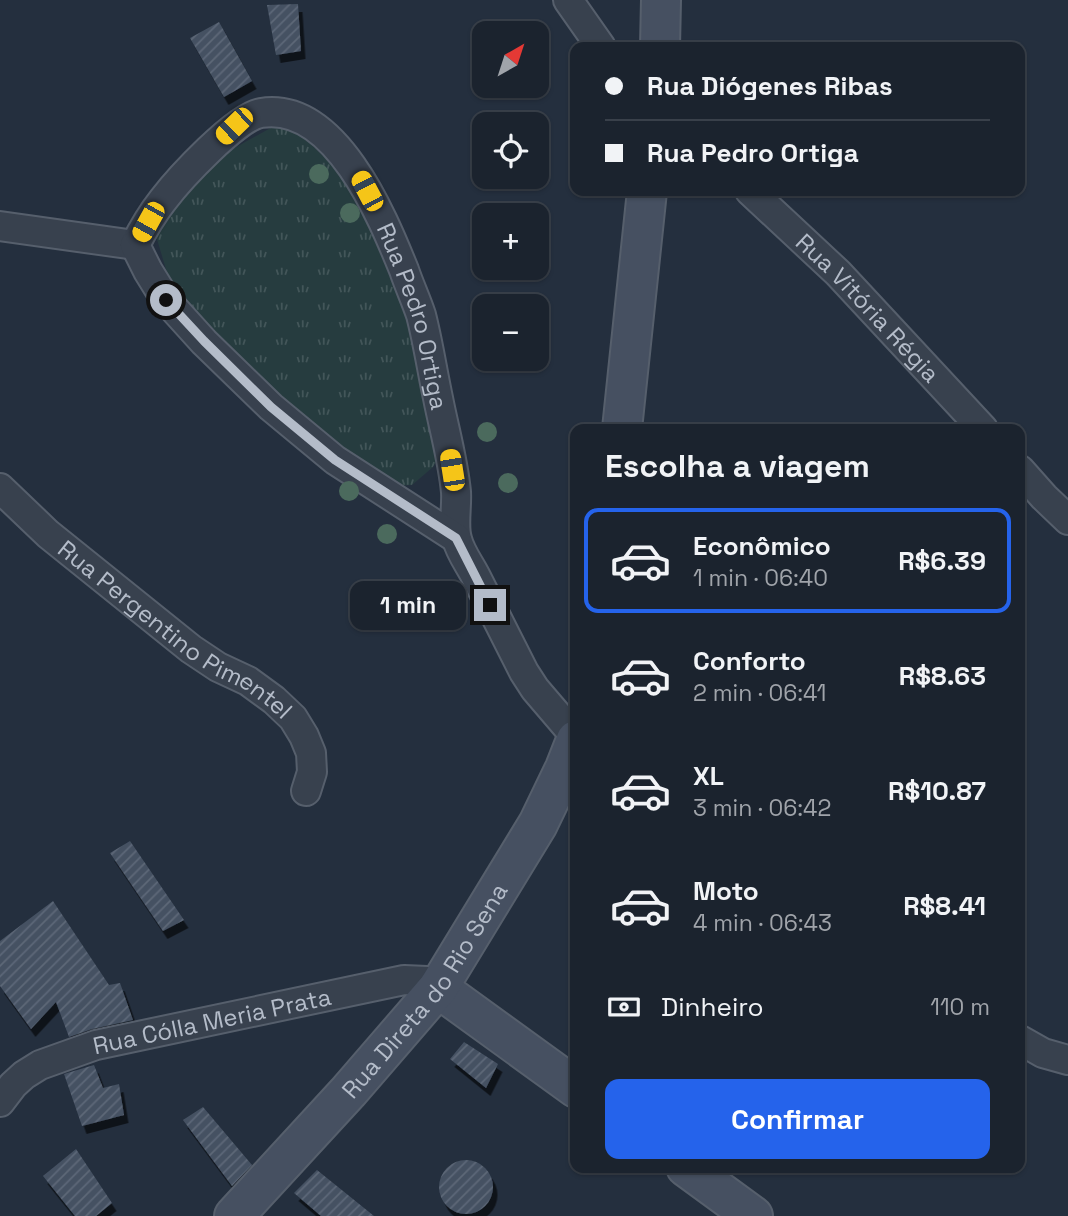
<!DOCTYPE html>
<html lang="pt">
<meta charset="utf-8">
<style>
:root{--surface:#1b232e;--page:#242b36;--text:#f1f3f6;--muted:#a0a4aa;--line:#39404a;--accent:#2563eb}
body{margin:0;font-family:"Space Grotesk",sans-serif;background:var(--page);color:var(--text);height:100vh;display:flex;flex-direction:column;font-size:26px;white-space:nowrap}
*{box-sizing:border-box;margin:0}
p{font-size:23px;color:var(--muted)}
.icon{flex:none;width:38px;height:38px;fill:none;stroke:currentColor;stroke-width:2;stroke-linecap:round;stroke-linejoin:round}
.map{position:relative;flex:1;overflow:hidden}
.panel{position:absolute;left:570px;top:424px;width:455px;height:749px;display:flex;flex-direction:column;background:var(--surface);border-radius:14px;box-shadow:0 2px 5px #0004,0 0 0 2px var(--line)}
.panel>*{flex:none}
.banner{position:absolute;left:570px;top:42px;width:455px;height:154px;border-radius:14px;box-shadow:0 2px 5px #0004,0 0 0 2px var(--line);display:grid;align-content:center;height:154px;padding:0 35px;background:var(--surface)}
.needle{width:46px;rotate:39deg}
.fabs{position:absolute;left:472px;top:21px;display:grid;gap:14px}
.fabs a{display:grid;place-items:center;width:77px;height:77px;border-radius:14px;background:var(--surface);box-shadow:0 2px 5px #0004,0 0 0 2px var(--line);font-size:35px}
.end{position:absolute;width:32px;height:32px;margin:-16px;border:9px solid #b4bcc9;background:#111;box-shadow:0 0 0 4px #111}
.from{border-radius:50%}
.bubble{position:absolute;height:49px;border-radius:14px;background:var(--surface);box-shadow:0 2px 5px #0004,0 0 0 2px var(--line);font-size:23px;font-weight:800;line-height:49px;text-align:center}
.car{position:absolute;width:21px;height:42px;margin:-21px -10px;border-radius:9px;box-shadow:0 0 5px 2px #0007;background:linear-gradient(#f5c518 24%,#345 0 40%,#f5c518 0 76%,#345 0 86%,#f5c518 0)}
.banner b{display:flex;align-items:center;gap:24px;height:66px;font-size:26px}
.banner b+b{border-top:2px solid var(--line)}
.banner i{width:18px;height:18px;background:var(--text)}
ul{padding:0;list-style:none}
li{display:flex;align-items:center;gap:21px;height:105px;margin:0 14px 10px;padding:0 21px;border:4px solid transparent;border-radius:14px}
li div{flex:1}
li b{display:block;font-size:26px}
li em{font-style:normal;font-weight:800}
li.active{border-color:var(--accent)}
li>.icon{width:63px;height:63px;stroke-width:1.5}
h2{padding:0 35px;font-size:32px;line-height:84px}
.pay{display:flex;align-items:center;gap:18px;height:77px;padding:0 35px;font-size:26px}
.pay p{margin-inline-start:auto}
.button{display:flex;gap:14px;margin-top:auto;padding:14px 35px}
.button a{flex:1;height:80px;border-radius:14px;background:var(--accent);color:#fff;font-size:28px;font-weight:800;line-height:80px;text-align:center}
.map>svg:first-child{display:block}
.park{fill:url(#park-tufts)}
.building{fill:url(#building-hatch);filter:url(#shadow)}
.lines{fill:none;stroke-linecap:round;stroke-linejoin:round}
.street-casing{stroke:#565f6c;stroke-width:32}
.secondary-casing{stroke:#565f6c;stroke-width:42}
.street{stroke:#38414e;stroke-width:28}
.secondary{stroke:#465061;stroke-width:38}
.tree{fill:#4b6a5d}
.route{stroke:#b4bcc9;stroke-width:9}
.labels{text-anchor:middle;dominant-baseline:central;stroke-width:5;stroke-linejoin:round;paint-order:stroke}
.street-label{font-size:24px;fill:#b4bcc9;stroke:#1d2633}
</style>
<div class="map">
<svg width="1068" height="1216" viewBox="0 0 1068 1216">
<defs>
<pattern id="park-tufts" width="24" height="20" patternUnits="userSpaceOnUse" patternTransform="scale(1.75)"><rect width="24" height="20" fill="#263c3f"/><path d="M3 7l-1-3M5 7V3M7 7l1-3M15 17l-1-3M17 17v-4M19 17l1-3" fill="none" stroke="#435659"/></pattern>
<pattern id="building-hatch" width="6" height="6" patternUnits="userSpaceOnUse" patternTransform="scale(1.75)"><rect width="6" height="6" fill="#455162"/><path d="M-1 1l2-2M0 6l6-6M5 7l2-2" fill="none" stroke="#5d6877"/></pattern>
<filter id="shadow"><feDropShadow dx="4.5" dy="8" stdDeviation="0" flood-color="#0009"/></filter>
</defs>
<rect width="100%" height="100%" fill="#242f3e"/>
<path class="park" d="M276 125 300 134 338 170 367 223 399 298 426 379 441 454 433 467 412 485 395 486 375 476 281 399 171 286 154 229 176 198 231 150Z"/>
<path class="building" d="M298 4 301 51 276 55 267 5Z
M219 22 252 81 224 97 190 38Z
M130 841 184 920 163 931 110 853Z
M53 901 109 985 120 983 133 1020 92 1029 69 1037 56 1002 31 1029 0 986V941Z
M464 1042 498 1064 486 1088 450 1059Z
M94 1065 103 1088 119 1084 124 1115 82 1126 64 1074Z
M203 1107 252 1165 232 1186 183 1120Z
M76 1149 112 1203 96 1216H75L43 1176Z
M439 1187a27 27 0 1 1 54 0a27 27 0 1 1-54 0Z
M317 1170 374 1216H321L294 1193Z"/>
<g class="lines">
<g class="street-casing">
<g id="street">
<path d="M568 0 601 47"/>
<path id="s1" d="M750 191 838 273 983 429"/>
<path d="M0 226 135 245"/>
<path id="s2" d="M135 245C143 229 152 214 163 200 179 179 236 117 261 113 335 101 382 216 404 270 409 285 416 300 421 315 428 342 432 370 438 398 444 429 453 460 456 492 457 506 453 526 457 539 460 552 470 565 476 577 492 609 508 640 524 672L535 689 576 737"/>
<path d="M135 245 148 271 166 300 204 342 271 407 335 460 456 538"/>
<path d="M1020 470 1044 497 1068 520"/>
<path id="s3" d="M0 488 48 534 191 649 218 667 248 681 274 700 293 718 304 736 311 753 312 772 306 791"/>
<path d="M1020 1040 1043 1053 1068 1060"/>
<path id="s4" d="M0 1102 13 1085 24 1075 40 1065 96 1045 404 980 427 981 438 988"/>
</g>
</g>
<g class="secondary-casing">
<g id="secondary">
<path d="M660 47 661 0"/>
<path d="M622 429 647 191"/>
<path d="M438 988 576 1088"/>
<path d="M686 1167 753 1216"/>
<path id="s5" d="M234 1216 349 1091 438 988 538 824 565 768 576 740"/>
</g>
</g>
<use href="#street" class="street"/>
<use href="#secondary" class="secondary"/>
</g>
<g class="tree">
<circle cx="319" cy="174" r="10"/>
<circle cx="350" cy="213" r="10"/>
<circle cx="487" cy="432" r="10"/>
<circle cx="508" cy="483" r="10"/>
<circle cx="349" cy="491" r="10"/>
<circle cx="387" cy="534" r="10"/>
</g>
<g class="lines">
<path class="route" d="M166 300 204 341 271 407 335 460 456 538 490 605"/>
</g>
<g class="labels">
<g class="street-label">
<text stroke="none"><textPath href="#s1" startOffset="166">Rua Vitória Régia</textPath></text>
<text stroke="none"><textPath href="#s2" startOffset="460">Rua Pedro Ortiga</textPath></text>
<text stroke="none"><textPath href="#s3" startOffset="226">Rua Pergentino Pimentel</textPath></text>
<text stroke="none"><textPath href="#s5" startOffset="296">Rua Direta do Rio Sena</textPath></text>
<text stroke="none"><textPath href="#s4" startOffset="233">Rua Cólla Meria Prata</textPath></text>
</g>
</g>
</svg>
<div class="fabs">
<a><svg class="needle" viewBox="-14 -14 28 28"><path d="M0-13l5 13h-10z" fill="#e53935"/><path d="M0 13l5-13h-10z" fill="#a0a4aa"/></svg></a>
<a><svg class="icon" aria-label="locate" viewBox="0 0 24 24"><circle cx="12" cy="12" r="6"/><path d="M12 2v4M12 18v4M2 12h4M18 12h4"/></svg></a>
<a>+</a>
<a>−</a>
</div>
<i class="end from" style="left:166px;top:300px"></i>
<i class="end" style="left:490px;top:605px"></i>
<div class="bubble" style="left:350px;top:581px;width:116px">1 min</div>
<i class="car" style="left:234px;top:126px;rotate:226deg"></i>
<i class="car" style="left:367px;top:191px;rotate:332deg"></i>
<i class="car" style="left:148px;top:222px;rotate:209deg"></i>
<i class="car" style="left:452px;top:470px;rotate:351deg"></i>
<div class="banner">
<b><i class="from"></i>Rua Diógenes Ribas</b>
<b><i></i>Rua Pedro Ortiga</b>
</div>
<section class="panel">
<h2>Escolha a viagem</h2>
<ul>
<li class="active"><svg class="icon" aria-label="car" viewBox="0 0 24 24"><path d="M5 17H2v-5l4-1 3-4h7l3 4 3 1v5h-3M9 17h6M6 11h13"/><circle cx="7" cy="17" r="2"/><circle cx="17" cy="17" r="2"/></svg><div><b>Econômico</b><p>1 min · 06:40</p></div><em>R$6.39</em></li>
<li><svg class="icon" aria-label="car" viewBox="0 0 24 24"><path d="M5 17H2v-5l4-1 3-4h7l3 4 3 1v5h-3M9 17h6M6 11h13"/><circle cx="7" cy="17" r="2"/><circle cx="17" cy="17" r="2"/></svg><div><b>Conforto</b><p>2 min · 06:41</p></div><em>R$8.63</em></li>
<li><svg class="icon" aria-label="car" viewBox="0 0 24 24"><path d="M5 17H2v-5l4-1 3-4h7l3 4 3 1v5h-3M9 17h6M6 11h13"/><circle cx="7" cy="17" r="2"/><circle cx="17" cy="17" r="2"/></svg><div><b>XL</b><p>3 min · 06:42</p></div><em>R$10.87</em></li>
<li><svg class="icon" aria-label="car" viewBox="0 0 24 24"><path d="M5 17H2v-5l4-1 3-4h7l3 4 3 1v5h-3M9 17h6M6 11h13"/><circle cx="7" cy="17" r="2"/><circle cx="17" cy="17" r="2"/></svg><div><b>Moto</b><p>4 min · 06:43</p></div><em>R$8.41</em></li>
</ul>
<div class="pay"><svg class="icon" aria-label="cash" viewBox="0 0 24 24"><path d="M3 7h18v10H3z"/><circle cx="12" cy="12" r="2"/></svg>Dinheiro<p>110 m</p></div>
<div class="button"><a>Confirmar</a></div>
</section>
</div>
